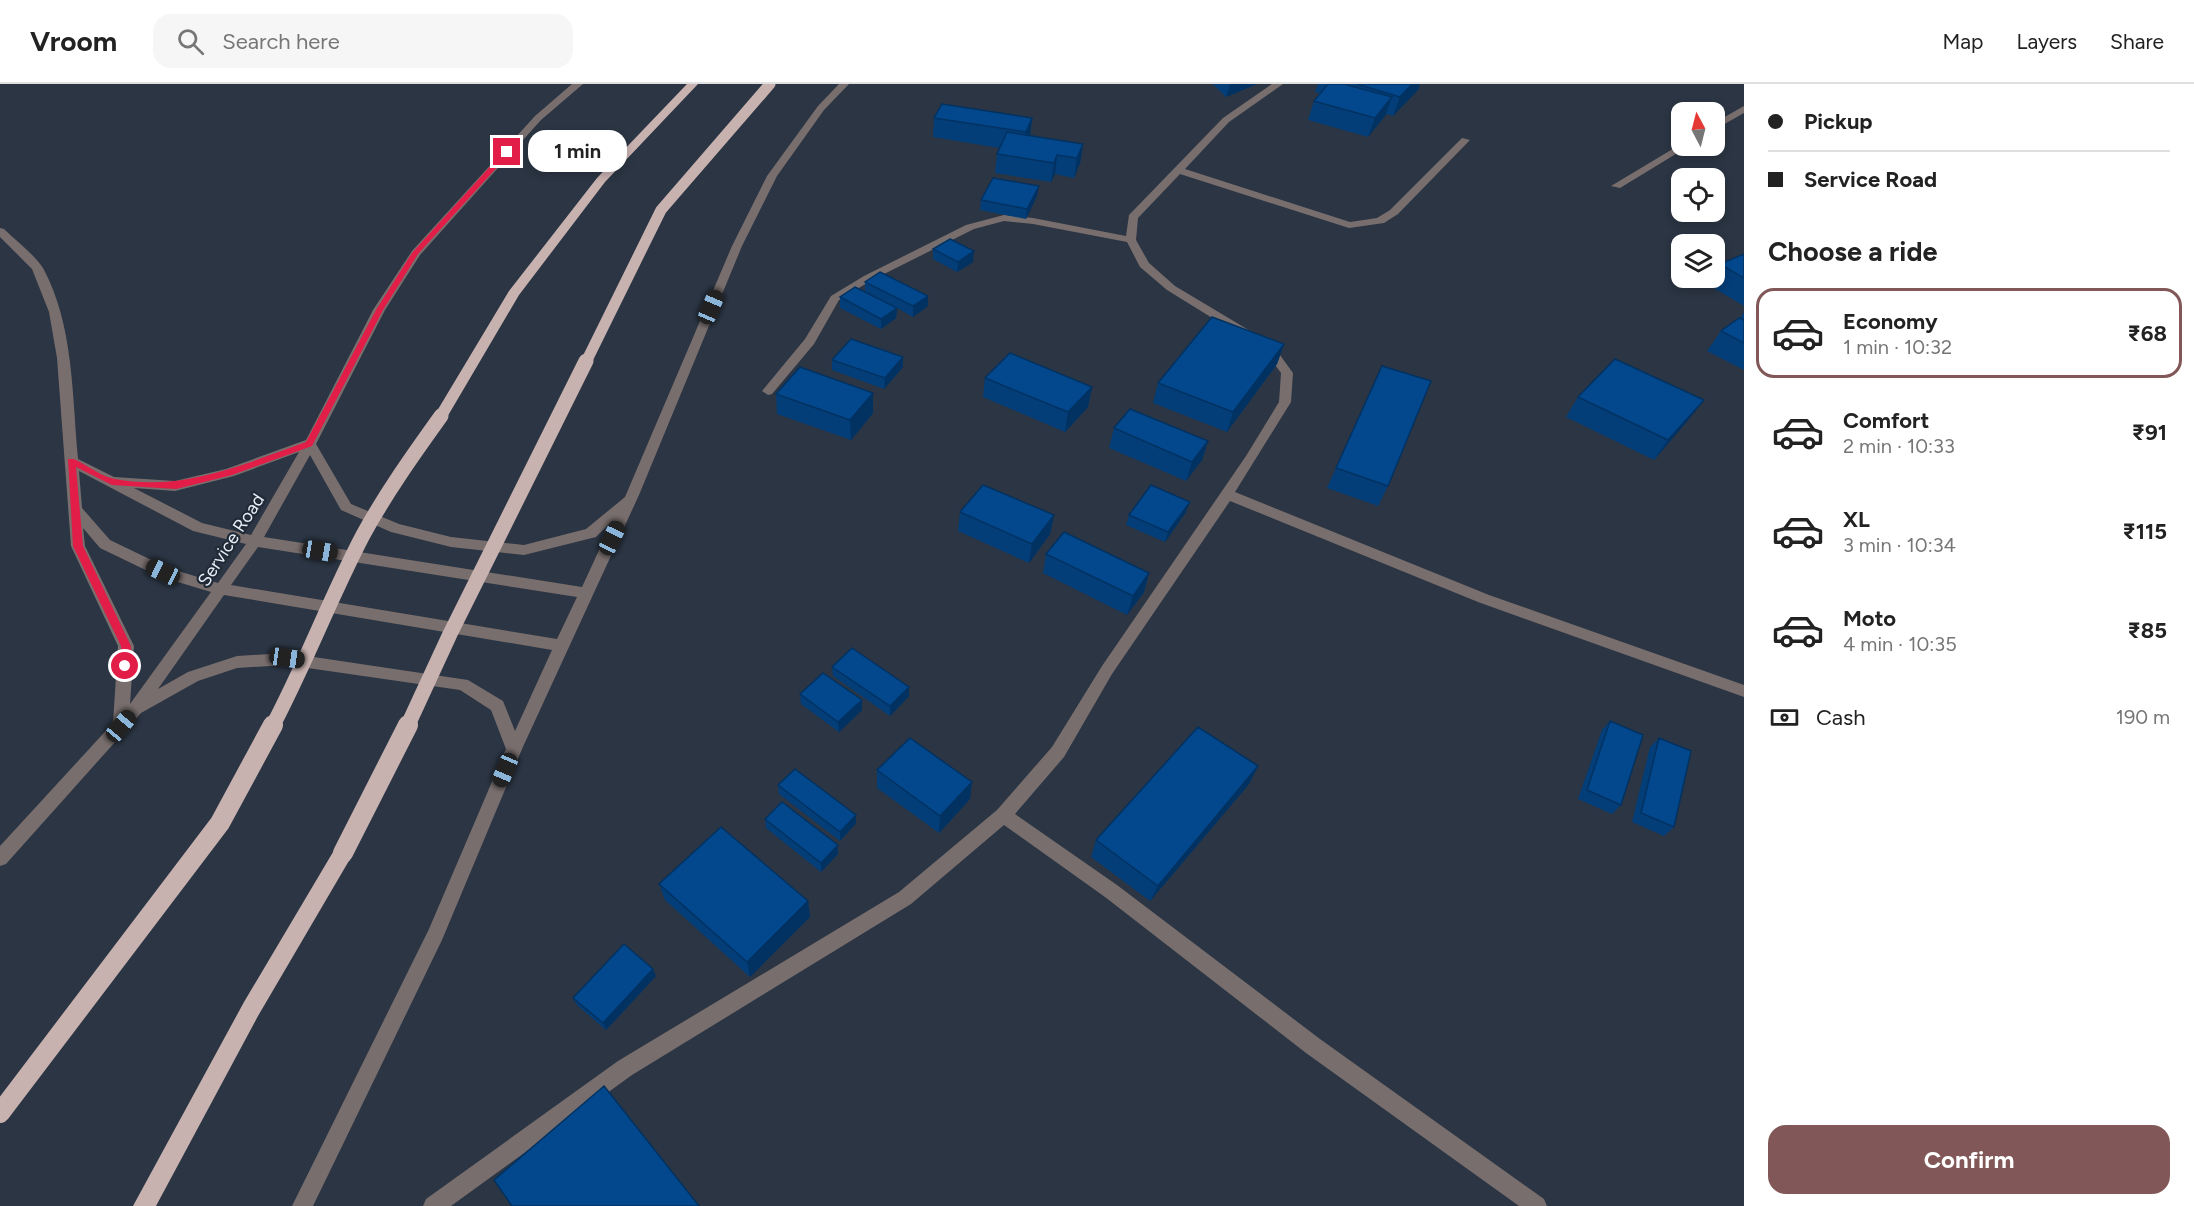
<!DOCTYPE html>
<meta charset="utf-8">
<style>
:root{--surface:#fff;--page:#f6f6f6;--text:#222;--muted:#767676;--line:#e0e0e0;--accent:#815857}
body{margin:0;font-family:Figtree,sans-serif;background:var(--page);color:var(--text);height:100vh;display:flex;flex-direction:column;font-size:22px;white-space:nowrap}
*{box-sizing:border-box;margin:0}
p{font-size:20px;color:var(--muted)}
.icon{flex:none;width:33px;height:33px;fill:none;stroke:currentColor;stroke-width:2;stroke-linecap:round;stroke-linejoin:round}
.map{position:relative;flex:1;overflow:hidden}
.panel{display:flex;flex-direction:column;background:var(--surface);width:450px}
.panel>*{flex:none}
.top-card{display:grid;align-content:center;height:132px;padding:0 24px;background:var(--surface)}
.needle{width:39px;rotate:353deg}
.buttons{position:absolute;left:1671px;top:18px;display:grid;gap:12px}
.buttons a{display:grid;place-items:center;width:54px;height:54px;border-radius:12px;background:var(--surface);box-shadow:0 3px 9px #0003;font-size:30px}
.end{position:absolute;width:27px;height:27px;margin:-14px;border:8px solid #e11d48;background:#fff;box-shadow:0 0 0 3px #fff}
.from{border-radius:50%}
.bubble{position:absolute;height:42px;border-radius:18px;background:var(--surface);box-shadow:0 3px 9px #0003;font-size:20px;font-weight:700;line-height:42px;text-align:center}
.car{position:absolute;width:18px;height:36px;margin:-18px -9px;border-radius:8px;box-shadow:0 0 4px 2px #0007;background:linear-gradient(#222 24%,#8ab4d8 0 40%,#222 0 76%,#8ab4d8 0 86%,#222 0)}
.top-card b{display:flex;align-items:center;gap:21px;height:57px;font-size:22px}
.top-card b+b{border-top:2px solid var(--line)}
.top-card i{width:15px;height:15px;background:var(--text)}
ul{padding:0;list-style:none}
li{display:flex;align-items:center;gap:18px;height:90px;margin:0 12px 9px;padding:0 12px;border:3px solid transparent;border-radius:18px}
li div{flex:1}
li b{display:block;font-size:22px}
li em{font-style:normal;font-weight:700}
li.current{border-color:var(--accent)}
li>.icon{width:54px;height:54px;stroke-width:1.5}
h2{padding:0 24px;font-size:27px;line-height:72px}
.pay{display:flex;align-items:center;gap:15px;height:66px;padding:0 24px;font-size:22px}
.pay p{margin-inline-start:auto}
.button{display:flex;gap:12px;margin-top:auto;padding:12px 24px}
.button a{flex:1;height:69px;border-radius:18px;background:var(--accent);color:#fff;font-size:24px;font-weight:700;line-height:69px;text-align:center}
header{display:flex;align-items:center;gap:36px;box-sizing:border-box;height:84px;padding:0 30px;background:var(--surface);border-bottom:2px solid var(--line)}
header strong{font-size:28px}
nav{display:flex;gap:33px;margin-inline-start:auto;font-size:21px}
.search{width:420px;height:54px;background:var(--page);display:flex;align-items:center;gap:15px;box-sizing:border-box;padding:0 21px;border-radius:18px;color:var(--muted);font-size:22px}
main{display:flex;flex:1;min-height:0}
.map>svg:first-child{display:block}
.lines{fill:none;stroke-linecap:round;stroke-linejoin:round}
.minor{fill:#786e6d;fill-rule:evenodd}
.tertiary{fill:#786e6d;fill-rule:evenodd}
.trunk{fill:#c8b2b0;fill-rule:evenodd}
.trunk-bridge-far2{stroke:#c8b2b0;stroke-width:11}
.trunk-bridge-far1{stroke:#c8b2b0;stroke-width:15}
.trunk-bridge{stroke:#c8b2b0;stroke-width:20}
.wall{fill:#033e78}
.shaded-wall{fill:#023262}
.building{fill:#03488c;stroke:#023262;stroke-width:1.5}
.route{fill:#e11d48}
.labels{text-anchor:middle;dominant-baseline:central;stroke-width:4.5;stroke-linejoin:round;paint-order:stroke}
.street-label{font-size:18px;fill:#e8eef7;stroke:#212b38}
</style>
<header>
<strong>Vroom</strong>
<div class="search"><svg class="icon" aria-label="search" viewBox="0 0 24 24"><circle cx="10" cy="10" r="6"/><path d="M15 15l6 6"/></svg>Search here</div>
<nav><a>Map</a><a>Layers</a><a>Share</a></nav>
</header>
<main>
<div class="map">
<svg width="1744" height="1122" viewBox="0 0 1744 1122">
<rect width="100%" height="100%" fill="#2b3543"/>
<g class="lines">
<path class="minor" d="M1272 0H1283L1229 38 1185 85 1350 138 1377 134 1390 126 1462 54 1470 56 1398 130 1384 139 1349 144 1180 90 1138 134 1136 156 1149 179 1175 202 1272 260 1293 289 1291 318 1235 408 1489 511 1744 601V613L1478 518 1230 417 1112 590 1064 673 1015 730 1117 801 1320 955 1544 1115 1547 1122H1519L1306 969 1105 813 1004 741 911 820 632 991 451 1122H423L426 1115 618 977 899 808 997 726 1052 663 1102 582 1246 372 1279 318 1281 289 1264 266 1167 206 1140 183 1127 158 1033 140 1004 137 974 145 872 196 839 216 814 260 772 310 768 311 762 307 805 255 831 212 864 192 966 141 1004 131 1033 134 1126 152 1129 131 1223 34Z
M1744 22V29L1714 46V39Z
M1681 60 1689 62 1620 104 1611 102Z"/>
<path class="tertiary" d="M572 0H583L541 36 420 171 385 226 316 360 351 420 399 440 451 453 524 461 586 445 625 413 732 162 767 92 818 22 839 0H849L824 26 777 92 742 162 639 411 522 665 442 856 313 1122H292L429 845 506 665 491 626 460 606 287 581 237 584 198 597 141 629 6 780 0 782V762L113 639 118 562 71 462 57 274 49 228 32 185 0 153V144L4 145C16 157 34 170 43 184 74 241 72 312 78 375L114 393 175 397 226 385 306 356 373 226 412 167 535 32ZM299 368 251 451 202 439 134 404 175 407 234 392ZM310 371 341 426 391 448 451 463 524 471 596 453 613 436 582 503 264 453ZM79 387 193 447 246 460 218 499 168 484 110 456 82 424ZM83 444 100 464 158 492 211 508 130 620 134 562 85 462ZM258 463 577 513 557 555 231 501ZM224 511 552 566 515 647 503 617 468 596 287 569 237 572 188 588 158 605Z"/>
<path class="trunk" d="M687 0H698L605 98 519 211 446 335H436L434 332 509 207 597 94Z
M343 760 350 763 352 769 350 775 258 932 156 1122H133L244 918 336 763Z"/>
<path class="trunk-bridge-far2" d="M586 278 661 126 770 0"/>
<path class="trunk-bridge-far1" d="M272 643C305 581 330 514 363 451 386 409 413 371 441 332
M407 643 450 550 586 277"/>
<path class="trunk-bridge" d="M343 769 408 641
M0 1029 220 739 273 641"/>
</g>
<path class="wall" d="M1213 0H1257L1226 13Z
M1318 0H1420L1418 6 1393 32 1386 30 1385 32 1368 53 1308 36 1314 17 1320 9 1315 8Z
M934 34H1032L1030 52 1083 60 1080 79 1074 94 1055 90 1051 98 995 89 997 70 999 64 933 53Z
M1037 112 1026 135 980 126 981 116Z
M933 165 973 178 957 188 933 175Z
M1744 170V222L1707 200 1711 194H1714V189L1720 180Z
M865 198 928 212V222L913 233 897 224 896 234 881 245 840 224V213L865 208Z
M1744 228V286L1707 267 1721 247 1740 234Z
M1284 260 1277 280 1227 348 1153 319 1158 299Z
M832 276 903 283 884 305 832 286Z
M1382 282 1388 402 1378 422 1327 404Z
M985 294 1092 303 1088 323 1065 348 983 313Z
M776 310 873 329 851 356 777 330Z
M1578 313 1704 316 1689 335 1654 376 1566 333Z
M1114 344 1208 357 1202 376 1186 397 1109 364Z
M960 428 1054 431 1050 450 1029 479 958 447Z
M1186 428 1165 458 1126 441 1129 431Z
M1046 470 1149 489 1144 508 1127 531 1043 489Z
M832 583 909 603V612L890 632 833 592Z
M800 610 862 616V626L839 648 801 620Z
M1610 637 1621 721 1612 730 1578 715 1602 646Z
M1659 654 1674 743 1664 752 1632 738 1650 663Z
M1258 682 1249 700 1150 817 1091 773 1096 756Z
M877 686 970 715 939 749 877 704Z
M778 701 856 731V739L840 757 779 710Z
M765 735 838 761V770L821 788 766 744Z
M659 800 808 817 810 833 750 893 665 816Z
M656 892 606 946 577 921 573 914Z"/>
<path class="shaded-wall" d="M1230 0H1257L1226 13Z
M1412 0H1420L1418 6 1393 32 1400 13Z
M1392 13 1385 32 1368 53 1375 34Z
M1032 34 1030 53 1024 67 1026 48Z
M1083 60 1080 79 1074 94 1077 74Z
M1057 71 1055 90 1051 98 1054 79Z
M1039 102 1037 112 1026 135 1027 125Z
M974 167 973 178 957 188 958 178Z
M928 212V222L913 233V222Z
M897 224 896 234 881 245V235Z
M1284 260 1277 280 1227 348 1233 328Z
M903 273V283L884 305 885 294Z
M1092 303 1088 323 1065 348 1068 328Z
M873 309V329L851 356 850 336Z
M1704 316 1689 335 1654 376 1668 356Z
M1208 357 1202 376 1186 397 1192 378Z
M1190 418 1186 428 1165 458 1168 448Z
M1054 431 1050 450 1029 479 1032 460Z
M1149 489 1144 508 1127 531 1133 512Z
M909 603V612L890 632V622Z
M862 616V626L839 648 838 638Z
M1258 682 1249 700 1150 817 1158 802Z
M972 698 970 715 939 749 940 732Z
M856 731V739L840 757V748Z
M838 761V770L821 788V779Z
M808 817 810 833 750 893 747 878Z
M653 885 656 892 606 946 603 939Z"/>
<path class="building" d="M1328 0H1344L1392 13 1375 34 1314 17Z
M1357 0H1412L1400 13Z
M942 20 1032 34 1026 48 934 34Z
M1007 48 1083 60 1077 74 1057 71 1054 79 997 70Z
M993 94 1039 102 1027 125 981 116Z
M950 155 974 167 958 178 933 165Z
M1744 170V194L1720 180Z
M880 188 928 212 913 222 865 198Z
M855 203 897 224 881 235 840 213Z
M1212 233 1284 260 1233 328 1158 299Z
M1739 234 1744 236V259L1721 247Z
M851 255 903 273 885 294 832 276Z
M1010 269 1092 303 1068 328 985 294Z
M1615 275 1704 316 1668 356 1578 313Z
M1382 282 1431 297 1388 402 1336 384Z
M800 283 873 309 850 336 776 310Z
M1130 325 1208 357 1192 378 1114 344Z
M983 401 1054 431 1032 460 960 428Z
M1151 401 1190 418 1168 448 1129 431Z
M1064 448 1149 489 1133 512 1046 470Z
M852 564 909 603 890 622 832 583Z
M823 589 862 616 838 638 800 610Z
M1610 637 1643 651 1621 721 1587 706Z
M1198 643 1258 682 1158 802 1096 756Z
M910 654 972 698 940 732 877 686Z
M1659 654 1691 667 1674 743 1641 729Z
M795 685 856 731 840 748 778 701Z
M782 718 838 761 821 779 765 735Z
M721 743 808 817 747 878 659 800Z
M624 860 653 885 603 939 573 914Z
M604 1002 699 1122H512L494 1096Z"/>
<path class="route" d="M505 66 511 68 418 170 383 226 312 362 232 391 176 405 112 401 76 383 83 462 131 562 130 582 128 584H121V562L73 462 68 375H74C87 381 102 393 115 395 183 408 244 380 306 358L376 226 412 169Z"/>
<g class="labels">
<g class="street-label">
<text transform="translate(231 456) rotate(-57)">Service Road</text>
</g>
</g>
</svg>
<div class="buttons">
<a><svg class="needle" viewBox="-14 -14 28 28"><path d="M0-13l5 13h-10z" fill="#e53935"/><path d="M0 13l5-13h-10z" fill="#767676"/></svg></a>
<a><svg class="icon" aria-label="locate" viewBox="0 0 24 24"><circle cx="12" cy="12" r="6"/><path d="M12 2v4M12 18v4M2 12h4M18 12h4"/></svg></a>
<a><svg class="icon" aria-label="layers" viewBox="0 0 24 24"><path d="M12 4l9 5-9 5-9-5zM3 14l9 5 9-5"/></svg></a>
</div>
<i class="end from" style="left:125px;top:582px"></i>
<i class="end" style="left:507px;top:68px"></i>
<div class="bubble" style="left:528px;top:46px;width:99px">1 min</div>
<i class="car" style="left:711px;top:223px;rotate:23deg"></i>
<i class="car" style="left:612px;top:454px;rotate:25deg"></i>
<i class="car" style="left:320px;top:467px;rotate:99deg"></i>
<i class="car" style="left:163px;top:488px;rotate:295deg"></i>
<i class="car" style="left:287px;top:574px;rotate:98deg"></i>
<i class="car" style="left:121px;top:642px;rotate:40deg"></i>
<i class="car" style="left:505px;top:686px;rotate:203deg"></i>
</div>
<section class="panel">
<div class="top-card">
<b><i class="from"></i>Pickup</b>
<b><i></i>Service Road</b>
</div>
<h2>Choose a ride</h2>
<ul>
<li class="current"><svg class="icon" aria-label="car" viewBox="0 0 24 24"><path d="M5 17H2v-5l4-1 3-4h7l3 4 3 1v5h-3M9 17h6M6 11h13"/><circle cx="7" cy="17" r="2"/><circle cx="17" cy="17" r="2"/></svg><div><b>Economy</b><p>1 min · 10:32</p></div><em>₹68</em></li>
<li><svg class="icon" aria-label="car" viewBox="0 0 24 24"><path d="M5 17H2v-5l4-1 3-4h7l3 4 3 1v5h-3M9 17h6M6 11h13"/><circle cx="7" cy="17" r="2"/><circle cx="17" cy="17" r="2"/></svg><div><b>Comfort</b><p>2 min · 10:33</p></div><em>₹91</em></li>
<li><svg class="icon" aria-label="car" viewBox="0 0 24 24"><path d="M5 17H2v-5l4-1 3-4h7l3 4 3 1v5h-3M9 17h6M6 11h13"/><circle cx="7" cy="17" r="2"/><circle cx="17" cy="17" r="2"/></svg><div><b>XL</b><p>3 min · 10:34</p></div><em>₹115</em></li>
<li><svg class="icon" aria-label="car" viewBox="0 0 24 24"><path d="M5 17H2v-5l4-1 3-4h7l3 4 3 1v5h-3M9 17h6M6 11h13"/><circle cx="7" cy="17" r="2"/><circle cx="17" cy="17" r="2"/></svg><div><b>Moto</b><p>4 min · 10:35</p></div><em>₹85</em></li>
</ul>
<div class="pay"><svg class="icon" aria-label="cash" viewBox="0 0 24 24"><path d="M3 7h18v10H3z"/><circle cx="12" cy="12" r="2"/></svg>Cash<p>190 m</p></div>
<div class="button"><a>Confirm</a></div>
</section>
</main>
